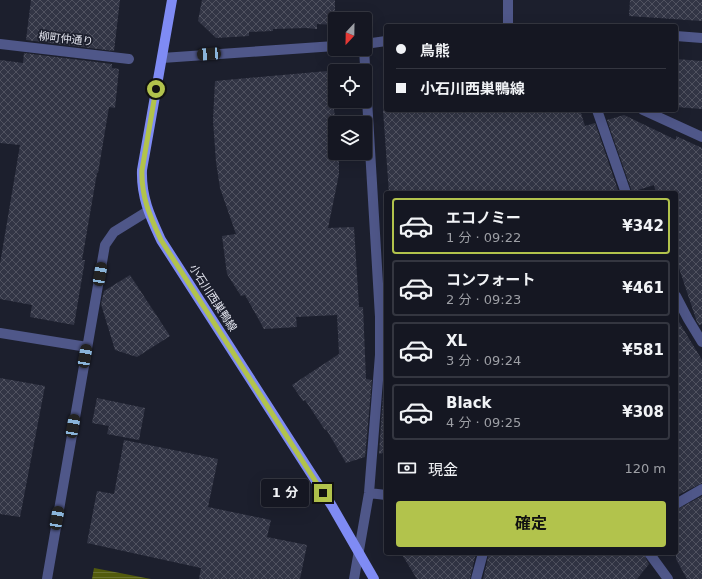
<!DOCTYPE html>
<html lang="ja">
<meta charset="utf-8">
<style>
:root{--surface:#151722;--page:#1e202a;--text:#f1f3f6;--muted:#9d9fa5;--line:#343640;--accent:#b2c34c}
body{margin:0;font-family:"DejaVu Sans","Noto Sans JP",sans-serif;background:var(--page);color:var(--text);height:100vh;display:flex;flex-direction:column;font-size:15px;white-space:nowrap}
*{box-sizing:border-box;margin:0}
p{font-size:13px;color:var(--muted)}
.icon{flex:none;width:22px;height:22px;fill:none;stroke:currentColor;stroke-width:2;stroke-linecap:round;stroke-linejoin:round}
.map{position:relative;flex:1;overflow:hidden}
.panel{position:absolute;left:384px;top:191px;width:294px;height:364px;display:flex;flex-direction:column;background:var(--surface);border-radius:4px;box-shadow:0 4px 16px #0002,0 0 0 1px var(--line)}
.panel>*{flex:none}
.guide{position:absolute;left:384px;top:24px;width:294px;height:88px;border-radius:4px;box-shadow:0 4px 16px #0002,0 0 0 1px var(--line);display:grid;align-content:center;height:88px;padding:0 12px;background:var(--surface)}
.needle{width:26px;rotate:202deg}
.buttons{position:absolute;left:328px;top:12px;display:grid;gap:8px}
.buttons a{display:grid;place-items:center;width:44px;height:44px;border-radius:4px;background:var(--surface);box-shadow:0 4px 16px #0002,0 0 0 1px var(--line);font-size:20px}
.end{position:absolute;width:18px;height:18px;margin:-9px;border:5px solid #b2c34c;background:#111;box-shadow:0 0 0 2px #111}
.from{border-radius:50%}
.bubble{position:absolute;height:28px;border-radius:4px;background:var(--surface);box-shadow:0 4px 16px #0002,0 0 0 1px var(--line);font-size:13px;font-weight:700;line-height:28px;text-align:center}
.car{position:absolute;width:12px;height:24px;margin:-12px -6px;border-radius:5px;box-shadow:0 0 3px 1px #0007;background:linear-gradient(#222 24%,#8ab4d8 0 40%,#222 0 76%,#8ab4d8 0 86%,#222 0)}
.guide b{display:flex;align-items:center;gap:14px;height:38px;font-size:15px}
.guide b+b{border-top:1px solid var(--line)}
.guide i{width:10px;height:10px;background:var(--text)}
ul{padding:7px 0 0;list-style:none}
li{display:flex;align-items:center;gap:12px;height:56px;margin:0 8px 6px;padding:0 4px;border:2px solid var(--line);border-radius:4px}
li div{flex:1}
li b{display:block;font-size:15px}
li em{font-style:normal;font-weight:700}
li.on{border-color:var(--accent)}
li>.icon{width:36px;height:36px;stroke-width:1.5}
.pay{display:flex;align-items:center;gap:10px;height:44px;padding:0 12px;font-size:15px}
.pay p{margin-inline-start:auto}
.cta{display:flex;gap:8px;margin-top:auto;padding:8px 12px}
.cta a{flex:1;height:46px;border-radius:4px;background:var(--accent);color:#111;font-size:16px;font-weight:700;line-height:46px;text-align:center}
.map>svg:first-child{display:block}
.water{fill:url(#water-rules)}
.building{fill:url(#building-cross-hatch)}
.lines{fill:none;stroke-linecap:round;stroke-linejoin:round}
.minor{stroke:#4f5789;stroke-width:10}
.major{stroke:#7f8bf4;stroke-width:10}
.route{stroke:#b2c34c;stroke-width:5}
.labels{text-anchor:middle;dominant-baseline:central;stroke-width:3.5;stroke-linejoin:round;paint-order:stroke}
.street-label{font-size:11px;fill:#e4e6f0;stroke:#1c1f2d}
</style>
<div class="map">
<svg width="702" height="579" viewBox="0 0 702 579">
<defs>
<pattern id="water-rules" width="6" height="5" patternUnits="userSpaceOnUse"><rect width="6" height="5" fill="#525b0c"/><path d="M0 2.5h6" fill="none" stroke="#6b7330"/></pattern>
<pattern id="building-cross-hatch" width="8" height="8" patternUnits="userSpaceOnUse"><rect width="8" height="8" fill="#323545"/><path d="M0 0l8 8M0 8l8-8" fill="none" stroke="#505260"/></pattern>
</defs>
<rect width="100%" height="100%" fill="#1c1f2d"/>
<path class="water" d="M94 568 151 579H92Z"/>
<path class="building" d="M31 0H120L114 51 26 40Z
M202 0H335V25L317 24V29L306 28 273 29V31L249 32V36L216 38 198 21Z
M630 0H702V21L629 16Z
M24 53 112 64V68L119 69 115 108 109 107 98 173H97L82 260H85L74 325 30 317 32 305 0 299V264L20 145 0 143V60L23 63Z
M676 59 702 61V109L676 107Z
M328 71 336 123H335V153H339V174L328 228 354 227 359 307H363L366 379 372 380 365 457 346 463 326 429 325 430 305 400 303 401 292 385 339 354 337 315 296 317 297 327 264 329 245 295 241 296 227 274 222 236 236 234 220 188 216 162 213 120 215 81Z
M383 110H580L585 126 595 123 619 193H389Z
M624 115 676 140V136L702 148V324L699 325 697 322 676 259V193H656L654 185 632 192 607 120Z
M130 275 170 336 137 357 115 350 101 304 104 291Z
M676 317 702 360V483L676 496Z
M0 378 45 386 20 517 0 514Z
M384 380H386V452L379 454Z
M97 398 145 408 139 440 107 434 109 426 92 423Z
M124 440 218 459 208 507 271 520 267 537 307 545 300 579H199L201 568 87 543 97 491 114 494Z
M702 496V579H687L676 559V510Z
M401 553H476L470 579H417Z
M489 553H643L649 564 637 579H483Z"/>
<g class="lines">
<path class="minor" d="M508 26V0
M676 36 702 38
M0 44 129 59
M365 44 386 41
M162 58 335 46
M597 110 626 193
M643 110 702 137
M676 296 688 319 702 342
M0 333 87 347
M369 493 386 495
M676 504 702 489
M649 553 668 579
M47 579 105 245 114 232 148 211
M354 579 369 493 380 355V317L364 49
M476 579 483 553"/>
<path class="major" d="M172 0 142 170C141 197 150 216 161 240L332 506 374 579"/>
</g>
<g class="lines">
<path class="route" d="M156 89 142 170C141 197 150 216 161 240L323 493"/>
</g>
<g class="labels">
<g class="street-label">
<text transform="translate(66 39) rotate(6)">柳町仲通り</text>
<text transform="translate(213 298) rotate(57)">小石川西巣鴨線</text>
</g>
</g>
</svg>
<div class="buttons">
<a><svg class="needle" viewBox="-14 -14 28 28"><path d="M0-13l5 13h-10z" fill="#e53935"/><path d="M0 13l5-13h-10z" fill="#9d9fa5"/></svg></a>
<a><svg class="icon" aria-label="locate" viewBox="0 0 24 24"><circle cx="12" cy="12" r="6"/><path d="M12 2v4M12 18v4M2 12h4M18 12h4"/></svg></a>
<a><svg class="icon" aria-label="layers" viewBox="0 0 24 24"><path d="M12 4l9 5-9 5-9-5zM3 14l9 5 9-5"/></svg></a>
</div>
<i class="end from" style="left:156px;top:89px"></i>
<i class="end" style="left:323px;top:493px"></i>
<div class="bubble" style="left:261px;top:479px;width:48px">1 分</div>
<i class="car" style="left:209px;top:54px;rotate:266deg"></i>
<i class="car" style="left:100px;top:274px;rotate:10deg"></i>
<i class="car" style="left:85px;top:356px;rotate:10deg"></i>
<i class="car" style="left:73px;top:426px;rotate:10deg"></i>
<i class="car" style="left:57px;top:518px;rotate:10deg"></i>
<div class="guide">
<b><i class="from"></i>鳥熊</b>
<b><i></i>小石川西巣鴨線</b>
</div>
<section class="panel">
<ul>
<li class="on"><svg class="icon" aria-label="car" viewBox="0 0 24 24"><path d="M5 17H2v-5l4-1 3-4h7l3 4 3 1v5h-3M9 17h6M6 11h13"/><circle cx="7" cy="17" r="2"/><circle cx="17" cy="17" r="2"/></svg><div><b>エコノミー</b><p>1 分 · 09:22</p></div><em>¥342</em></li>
<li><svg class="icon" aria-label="car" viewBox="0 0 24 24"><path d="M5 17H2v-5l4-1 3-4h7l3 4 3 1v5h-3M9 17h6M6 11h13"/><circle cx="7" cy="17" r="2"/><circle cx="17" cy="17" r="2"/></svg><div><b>コンフォート</b><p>2 分 · 09:23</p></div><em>¥461</em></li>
<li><svg class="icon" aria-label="car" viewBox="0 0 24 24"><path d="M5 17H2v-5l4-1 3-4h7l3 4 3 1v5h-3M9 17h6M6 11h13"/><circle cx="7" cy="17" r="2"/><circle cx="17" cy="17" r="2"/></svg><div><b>XL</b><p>3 分 · 09:24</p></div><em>¥581</em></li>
<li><svg class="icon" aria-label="car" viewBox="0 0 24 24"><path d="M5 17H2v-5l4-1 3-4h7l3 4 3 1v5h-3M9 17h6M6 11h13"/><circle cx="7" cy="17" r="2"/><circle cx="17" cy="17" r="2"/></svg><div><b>Black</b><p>4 分 · 09:25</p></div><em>¥308</em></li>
</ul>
<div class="pay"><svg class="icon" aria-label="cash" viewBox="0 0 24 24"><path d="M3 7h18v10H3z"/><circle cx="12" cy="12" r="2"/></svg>現金<p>120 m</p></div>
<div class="cta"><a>確定</a></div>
</section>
</div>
